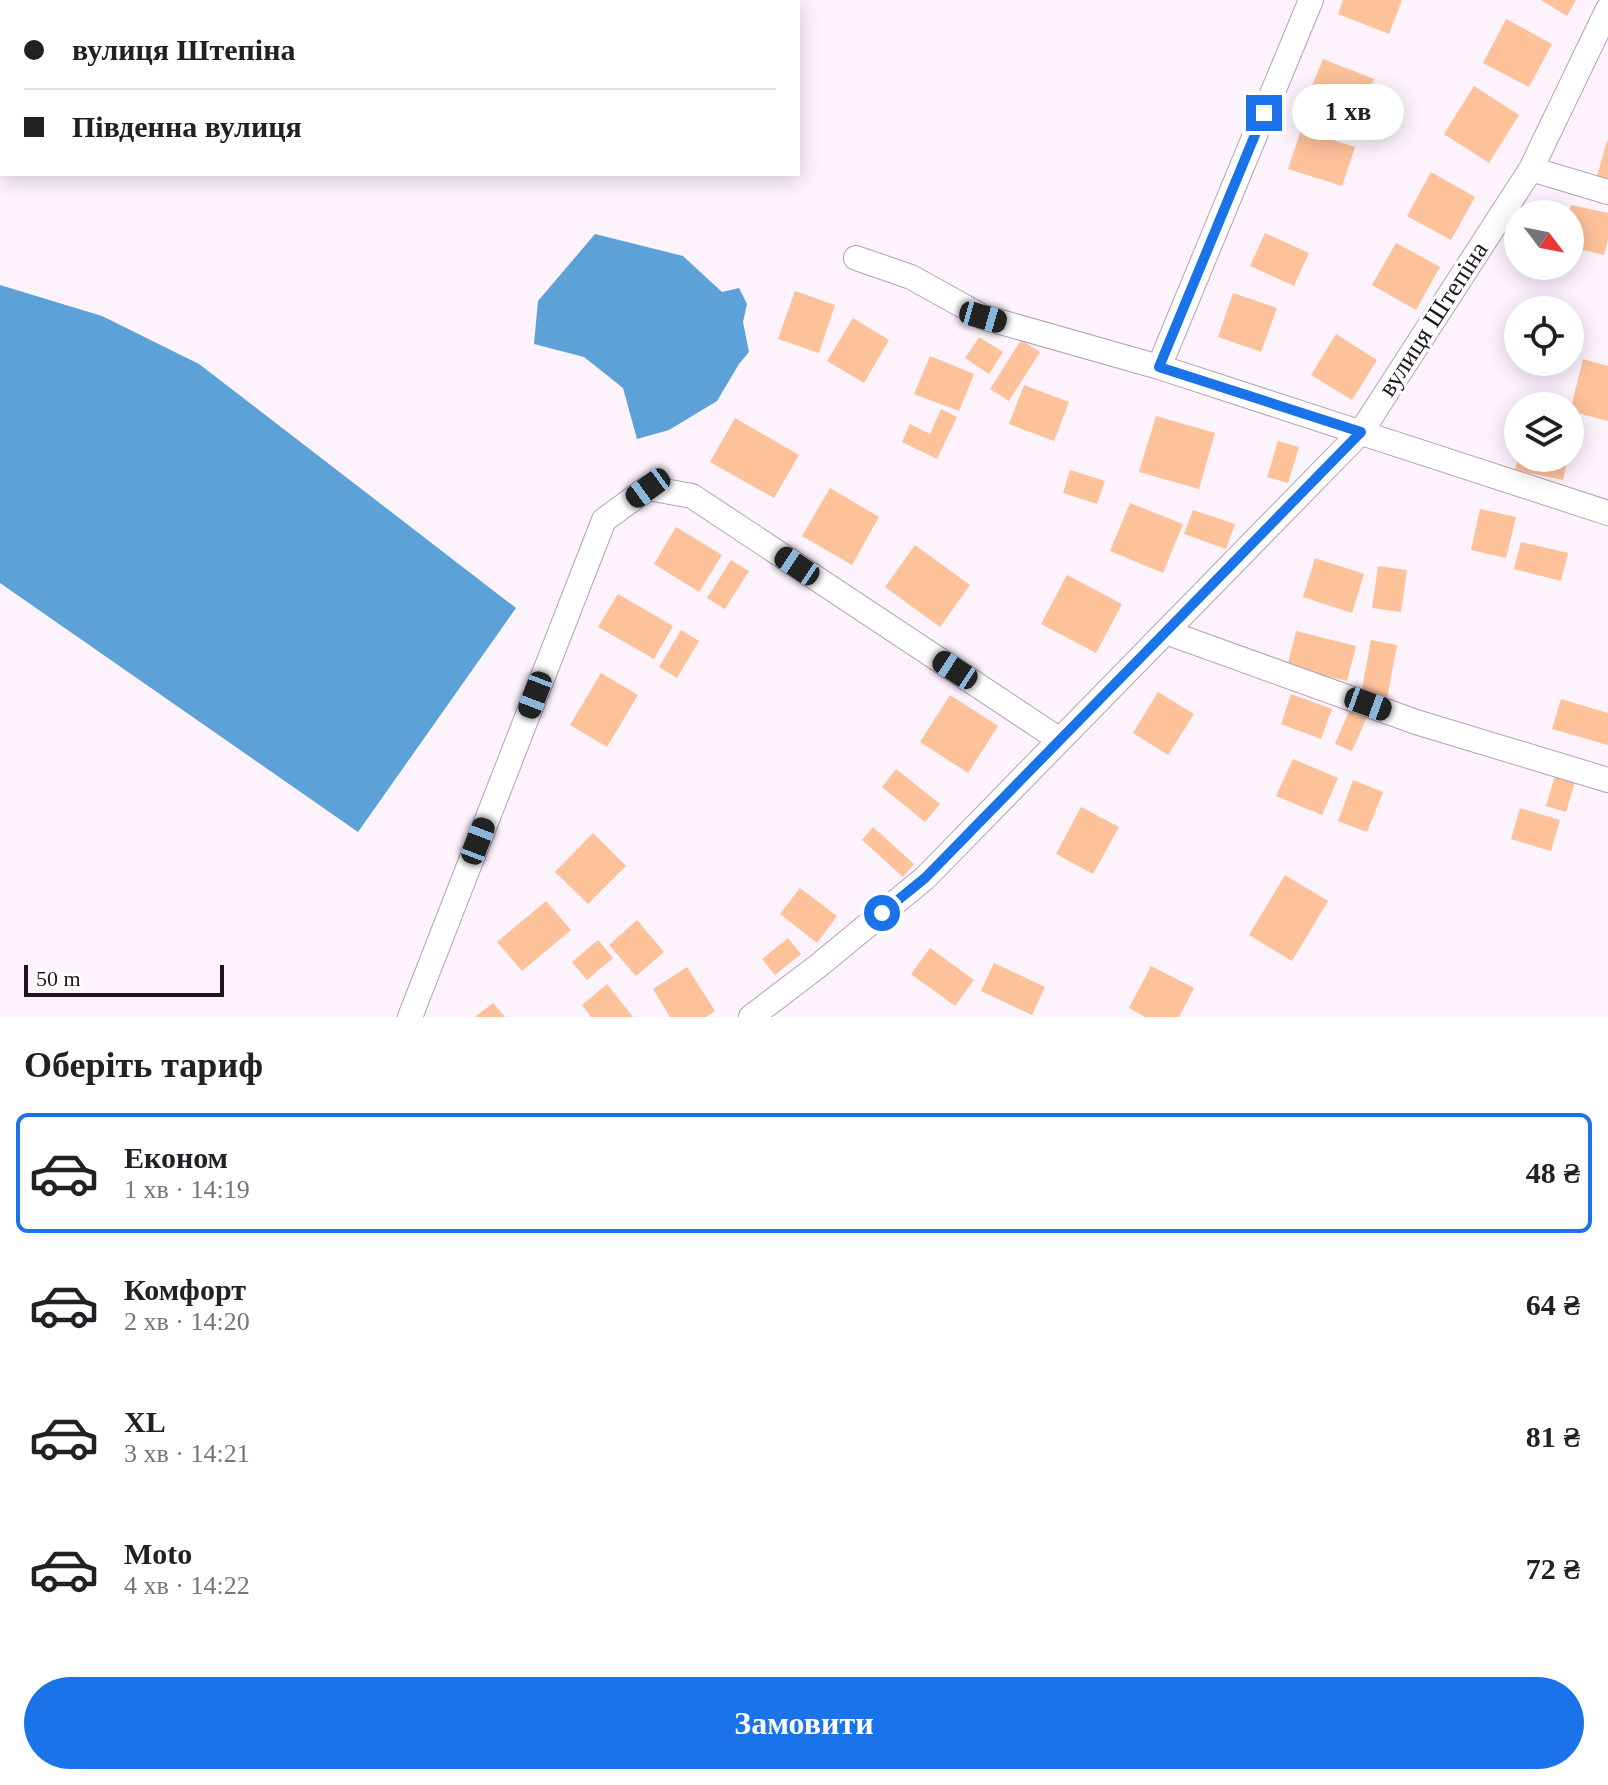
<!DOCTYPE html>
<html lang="uk">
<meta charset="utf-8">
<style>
:root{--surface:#fff;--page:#f2f2f2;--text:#202124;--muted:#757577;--line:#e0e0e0;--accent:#1a73e8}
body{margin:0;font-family:Georgia,serif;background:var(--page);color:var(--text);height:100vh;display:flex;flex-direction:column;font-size:30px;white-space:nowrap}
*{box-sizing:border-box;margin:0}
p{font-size:26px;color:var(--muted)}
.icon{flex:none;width:44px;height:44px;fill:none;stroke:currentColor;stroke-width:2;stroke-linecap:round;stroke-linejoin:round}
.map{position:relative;height:1017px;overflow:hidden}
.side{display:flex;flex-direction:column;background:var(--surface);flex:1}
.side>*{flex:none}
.hud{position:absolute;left:0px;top:0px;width:800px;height:176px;box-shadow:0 4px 20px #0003;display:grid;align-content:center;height:176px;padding:0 24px;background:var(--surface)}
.needle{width:52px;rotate:122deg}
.controls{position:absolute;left:1504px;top:200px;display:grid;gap:16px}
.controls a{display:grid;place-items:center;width:80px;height:80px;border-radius:50%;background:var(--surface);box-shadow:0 4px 20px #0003;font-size:40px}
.scale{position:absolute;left:24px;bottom:20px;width:200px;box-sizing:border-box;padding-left:8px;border:4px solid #1e161e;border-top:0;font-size:22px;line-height:28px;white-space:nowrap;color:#1e161e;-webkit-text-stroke:6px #fff;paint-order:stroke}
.end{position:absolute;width:36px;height:36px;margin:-18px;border:10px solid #1a73e8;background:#fff;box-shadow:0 0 0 4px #fff}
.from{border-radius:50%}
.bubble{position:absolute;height:56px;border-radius:28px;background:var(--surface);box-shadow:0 4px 20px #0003;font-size:26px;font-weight:800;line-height:56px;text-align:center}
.car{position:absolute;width:24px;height:48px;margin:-24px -12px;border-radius:10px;box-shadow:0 0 6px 2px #0007;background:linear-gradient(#222 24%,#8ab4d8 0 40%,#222 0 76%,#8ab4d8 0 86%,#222 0)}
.hud b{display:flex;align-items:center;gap:28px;height:76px;font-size:30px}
.hud b+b{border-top:2px solid var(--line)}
.hud i{width:20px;height:20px;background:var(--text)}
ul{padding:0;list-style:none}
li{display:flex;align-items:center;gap:24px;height:120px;margin:0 16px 12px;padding:0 8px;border:4px solid transparent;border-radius:12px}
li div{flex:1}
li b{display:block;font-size:30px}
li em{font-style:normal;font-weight:800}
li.on{border-color:var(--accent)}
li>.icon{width:72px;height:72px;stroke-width:1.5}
h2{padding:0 24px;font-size:36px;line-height:96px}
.primary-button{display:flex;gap:16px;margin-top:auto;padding:16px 24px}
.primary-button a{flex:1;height:92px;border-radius:48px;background:var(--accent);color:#fff;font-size:32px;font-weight:800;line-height:92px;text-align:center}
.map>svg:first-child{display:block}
.water{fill:#5da1d9}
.building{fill:#fdc29a}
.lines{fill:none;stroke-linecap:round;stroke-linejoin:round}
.street-casing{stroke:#b6a0b8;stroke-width:26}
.street{stroke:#fff;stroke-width:24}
.route{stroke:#1a73e8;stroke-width:10}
.labels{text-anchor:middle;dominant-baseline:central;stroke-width:7;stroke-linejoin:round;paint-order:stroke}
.street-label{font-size:26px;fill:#1e161e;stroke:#fff}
</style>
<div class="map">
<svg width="1608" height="1017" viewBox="0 0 1608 1017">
<rect width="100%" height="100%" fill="#fcf3fd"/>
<path class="water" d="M595 234 683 256 722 292 739 288 747 304 743 322 749 352 739 364 717 401 669 430 637 439 623 388 584 357 534 344 538 301Z
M0 285 102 316 199 364 516 608 358 832 0 583Z"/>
<path class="building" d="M1343 0H1402L1389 34 1338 14Z
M1541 0H1576L1567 16Z
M1506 19 1552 44 1529 87 1483 63Z
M1323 59 1374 79 1359 116 1308 96Z
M1474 86 1519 115 1489 163 1444 134Z
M1301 130 1355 147 1342 186 1288 169Z
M1607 141H1608V180L1597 176Z
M1431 172 1475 197 1451 240 1407 216Z
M1571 205 1608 213V240L1604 255 1570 247 1569 214Z
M1265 233 1309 253 1294 286 1250 266Z
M1396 243 1440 267 1416 310 1372 285Z
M795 291 835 305 819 353 778 339Z
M1233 293 1277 308 1261 352 1218 337Z
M853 318 889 340 864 383 827 361Z
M1336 334 1377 360 1352 400 1311 375Z
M979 337 1003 352 989 374 965 358Z
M1021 340 1040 352 1009 401 990 389Z
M930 356 974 374 959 411 914 394Z
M1583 359 1608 366V421L1570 411Z
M1024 385 1069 402 1054 441 1009 424Z
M941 409 957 417 937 459 902 442 910 424 930 434Z
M1156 416 1215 433 1199 489 1139 472Z
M735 418 799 455 774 498 710 462Z
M1278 441 1299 447 1288 483 1267 477Z
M1518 458H1568L1563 480 1515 470Z
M1070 470 1105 481 1097 504 1063 493Z
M830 488 879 517 852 565 802 536Z
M1130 503 1183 524 1163 573 1110 551Z
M1480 509 1516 517 1506 558 1471 550Z
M1193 510 1235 524 1226 549 1184 534Z
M676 527 722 555 699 592 654 564Z
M1521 542 1568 553 1561 581 1514 569Z
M915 545 970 585 940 627 885 587Z
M1315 558 1364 574 1352 613 1303 597Z
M731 560 749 571 725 609 707 598Z
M1378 566 1407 570 1401 612 1372 608Z
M1067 575 1122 604 1096 653 1041 624Z
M618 594 673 626 654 659 598 627Z
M681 630 699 641 677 678 659 667Z
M1296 631 1356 646 1347 681 1287 667Z
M1371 640 1397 645 1387 699 1361 694Z
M601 673 638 695 607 747 570 725Z
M1158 692 1194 714 1168 755 1133 733Z
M1291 694 1332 709 1321 739 1281 724Z
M950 695 998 726 968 773 920 742Z
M1561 699 1608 713V745L1552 729Z
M1350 709 1367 717 1352 751 1335 744Z
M1293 759 1338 778 1322 815 1276 796Z
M896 769 940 804 925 822 882 787Z
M1555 776 1575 782 1566 812 1546 806Z
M1353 780 1383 792 1367 832 1338 821Z
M1081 807 1119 827 1093 874 1056 854Z
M1520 808 1560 820 1551 851 1511 839Z
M873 827 914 864 903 877 862 840Z
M593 833 626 866 588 904 555 872Z
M1285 875 1328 901 1292 961 1249 935Z
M800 888 837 916 817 943 780 914Z
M546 901 571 930 522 971 497 942Z
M637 920 664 952 636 976 609 945Z
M788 938 801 954 775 975 762 959Z
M598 940 613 958 587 980 572 962Z
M930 948 974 980 955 1006 911 974Z
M994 963 1045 987 1032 1015 981 991Z
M1151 966 1194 988 1179 1017H1145L1129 1008Z
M687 967 715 1011 706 1017H670L653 989Z
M607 984 633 1017H591L582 1005Z
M493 1003 505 1017H475Z"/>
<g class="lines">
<g class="street-casing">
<path id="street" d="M1531 169 1608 192
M856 258 911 277 983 317 1159 367 1608 513
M1159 367 1311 0
M1166 632 1416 722 1608 780
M410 1017 604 520 648 488 692 496 1060 740
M751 1017 818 966 925 878 1361 432 1531 169 1608 9"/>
</g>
<use href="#street" class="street"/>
</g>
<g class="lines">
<path class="route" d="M882 913 925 878 1361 432 1159 367 1264 113"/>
</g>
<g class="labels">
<g class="street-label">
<text transform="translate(1433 319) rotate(-57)">вулиця Штепіна</text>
</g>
</g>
</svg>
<div class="controls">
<a><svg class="needle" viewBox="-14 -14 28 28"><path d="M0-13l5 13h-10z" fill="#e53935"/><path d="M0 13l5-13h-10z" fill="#757577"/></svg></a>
<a><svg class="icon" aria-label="locate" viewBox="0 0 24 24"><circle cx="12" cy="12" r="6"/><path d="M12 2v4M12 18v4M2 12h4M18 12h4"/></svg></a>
<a><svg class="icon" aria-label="layers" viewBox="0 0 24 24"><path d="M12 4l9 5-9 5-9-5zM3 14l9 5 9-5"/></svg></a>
</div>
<div class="scale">50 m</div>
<i class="end from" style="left:882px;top:913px"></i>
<i class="end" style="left:1264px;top:113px"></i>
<div class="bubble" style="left:1292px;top:84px;width:112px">1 хв</div>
<i class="car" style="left:983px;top:317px;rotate:106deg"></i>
<i class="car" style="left:648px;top:488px;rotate:234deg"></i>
<i class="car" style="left:797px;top:566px;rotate:304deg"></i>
<i class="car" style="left:955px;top:670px;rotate:303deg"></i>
<i class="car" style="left:535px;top:695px;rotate:201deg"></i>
<i class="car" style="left:1368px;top:704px;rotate:110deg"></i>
<i class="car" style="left:478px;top:841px;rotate:21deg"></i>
<div class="hud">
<b><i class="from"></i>вулиця Штепіна</b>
<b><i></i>Південна вулиця</b>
</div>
</div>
<section class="side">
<h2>Оберіть тариф</h2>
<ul>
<li class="on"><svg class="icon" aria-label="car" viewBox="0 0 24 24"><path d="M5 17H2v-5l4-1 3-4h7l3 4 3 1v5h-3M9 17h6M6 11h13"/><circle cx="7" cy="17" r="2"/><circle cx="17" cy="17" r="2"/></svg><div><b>Економ</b><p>1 хв · 14:19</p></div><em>48 ₴</em></li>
<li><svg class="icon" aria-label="car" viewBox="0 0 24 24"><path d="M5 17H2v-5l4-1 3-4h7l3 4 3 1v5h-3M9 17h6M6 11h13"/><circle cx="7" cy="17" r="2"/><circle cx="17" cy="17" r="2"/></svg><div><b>Комфорт</b><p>2 хв · 14:20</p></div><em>64 ₴</em></li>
<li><svg class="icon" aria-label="car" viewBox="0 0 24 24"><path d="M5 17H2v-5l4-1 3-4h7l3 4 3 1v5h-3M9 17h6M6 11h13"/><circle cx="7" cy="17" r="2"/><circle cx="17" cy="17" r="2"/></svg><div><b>XL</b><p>3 хв · 14:21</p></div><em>81 ₴</em></li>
<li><svg class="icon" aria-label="car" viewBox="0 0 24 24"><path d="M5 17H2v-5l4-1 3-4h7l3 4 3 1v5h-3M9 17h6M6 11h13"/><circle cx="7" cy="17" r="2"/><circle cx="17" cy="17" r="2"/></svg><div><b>Moto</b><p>4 хв · 14:22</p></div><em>72 ₴</em></li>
</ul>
<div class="primary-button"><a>Замовити</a></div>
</section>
